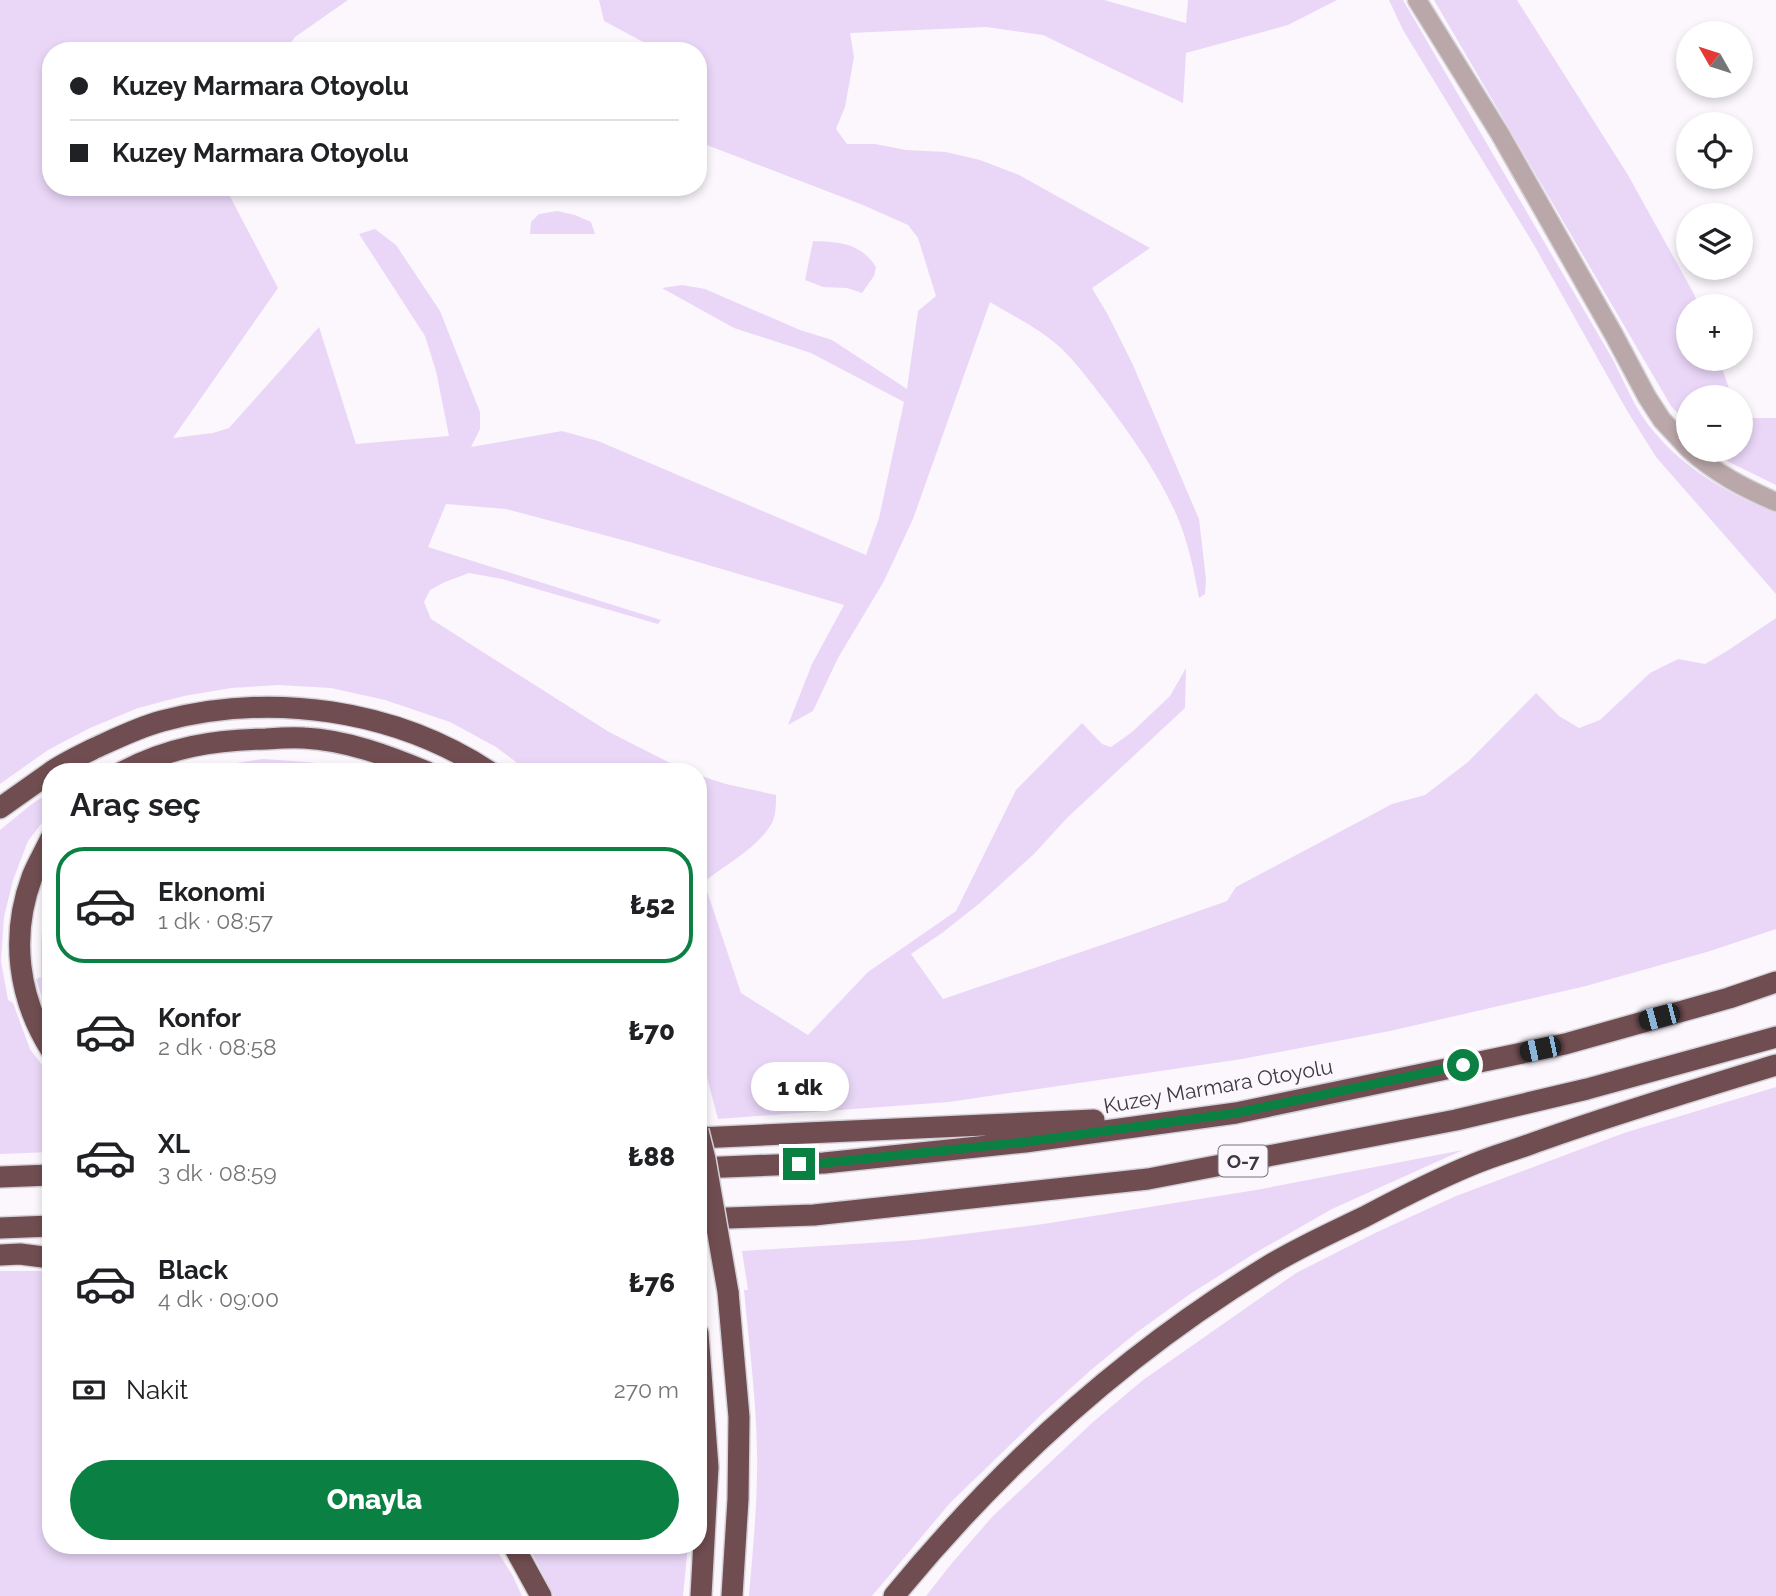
<!DOCTYPE html>
<html lang="tr">
<meta charset="utf-8">
<style>
:root{--surface:#fff;--page:#f2f2f2;--text:#202124;--muted:#757577;--line:#e0e0e0;--accent:#0b8043}
body{margin:0;font-family:Raleway,sans-serif;background:var(--page);color:var(--text);height:100vh;display:flex;flex-direction:column;font-size:26px;white-space:nowrap}
*{box-sizing:border-box;margin:0}
p{font-size:23px;color:var(--muted)}
.icon{flex:none;width:38px;height:38px;fill:none;stroke:currentColor;stroke-width:2;stroke-linecap:round;stroke-linejoin:round}
.map{position:relative;flex:1;overflow:hidden}
.sheet{position:absolute;left:42px;top:763px;width:665px;height:791px;display:flex;flex-direction:column;background:var(--surface);border-radius:28px;box-shadow:0 4px 10px #0003}
.sheet>*{flex:none}
.top-card{position:absolute;left:42px;top:42px;width:665px;height:154px;border-radius:28px;box-shadow:0 4px 10px #0003;display:grid;align-content:center;height:154px;padding:0 28px;background:var(--surface)}
.needle{width:46px;rotate:309deg}
.tools{position:absolute;left:1676px;top:21px;display:grid;gap:14px}
.tools a{display:grid;place-items:center;width:77px;height:77px;border-radius:50%;background:var(--surface);box-shadow:0 4px 10px #0003;font-size:35px}
.end{position:absolute;width:32px;height:32px;margin:-16px;border:9px solid #0b8043;background:#fff;box-shadow:0 0 0 4px #fff}
.from{border-radius:50%}
.bubble{position:absolute;height:49px;border-radius:24px;background:var(--surface);box-shadow:0 4px 10px #0003;font-size:23px;font-weight:800;line-height:49px;text-align:center}
.car{position:absolute;width:21px;height:42px;margin:-21px -10px;border-radius:9px;box-shadow:0 0 5px 2px #0007;background:linear-gradient(#222 24%,#8ab4d8 0 40%,#222 0 76%,#8ab4d8 0 86%,#222 0)}
.top-card b{display:flex;align-items:center;gap:24px;height:66px;font-size:26px}
.top-card b+b{border-top:2px solid var(--line)}
.top-card i{width:18px;height:18px;background:var(--text)}
ul{padding:0;list-style:none}
li{display:flex;align-items:center;gap:21px;height:116px;margin:0 14px 10px;padding:0 14px;border:4px solid transparent;border-radius:28px}
li div{flex:1}
li b{display:block;font-size:26px}
li em{font-style:normal;font-weight:800}
li.current{border-color:var(--accent)}
li>.icon{width:63px;height:63px;stroke-width:1.5}
h2{padding:0 28px;font-size:32px;line-height:84px}
.pay{display:flex;align-items:center;gap:18px;height:77px;padding:0 28px;font-size:26px}
.pay p{margin-inline-start:auto}
.primary-button{display:flex;gap:14px;margin-top:auto;padding:14px 28px}
.primary-button a{flex:1;height:80px;border-radius:42px;background:var(--accent);color:#fff;font-size:28px;font-weight:800;line-height:80px;text-align:center}
.map>svg:first-child{display:block}
.green{fill:#ead7f8}
.lines{fill:none;stroke-linecap:round;stroke-linejoin:round}
.tertiary-casing{stroke:#d5d1d8;stroke-width:21}
.motorway-casing{stroke:#d5d1d8;stroke-width:24}
.tertiary{stroke:#baa7a9;stroke-width:18}
.motorway{stroke:#704d51;stroke-width:21}
.motorway-bridge-casing{stroke:#d5d1d8;stroke-width:24;stroke-linecap:butt}
.motorway-bridge{stroke:#704d51;stroke-width:21}
.route{stroke:#0b8043;stroke-width:9}
.labels{text-anchor:middle;dominant-baseline:central;stroke-width:6;stroke-linejoin:round;paint-order:stroke}
.shield{fill:#fbf7fd;stroke:#77717c;stroke-width:2}
.shield-label{font-size:19px;font-weight:bold;fill:#3f3844}
.street-label{font-size:21px;fill:#3f3844;stroke:#fbf7fd}
</style>
<div class="map">
<svg width="1776" height="1596" viewBox="0 0 1776 1596">
<rect width="100%" height="100%" fill="#fbf7fd"/>
<path class="green" d="M0 0H348L295 37 285 51H51V187H225L278 288 173 438 213 433 229 428 319 327 356 444 449 436 436 371 425 336 359 234 375 229 396 245 440 311 480 412V429L471 447 562 431 598 441 866 555 879 518 904 402 811 353 734 328 662 288 682 285 705 289 800 330 832 340 907 389 918 311 936 296 918 238 908 225 863 205 699 142 698 51H660L604 21 599 0H1104L1186 23 1188 0H1337L1288 25 1186 53 1183 103 1043 35 986 27 850 33 854 57 845 107 836 129 847 144H875L906 150 946 152 980 160 1019 175 1150 248 1092 288 1108 315 1133 365 1199 519 1206 579 1205 594 1199 598C1194 570 1188 542 1177 516 1159 475 1133 438 1106 402 1092 384 1078 365 1062 349 1040 329 1015 317 990 302L913 519 884 581 838 658 813 711 788 725 812 664 844 605 630 542 506 509 446 504 428 547 661 620 658 624 502 579 469 573 445 582 430 590 424 602 431 619 609 732 688 772H529L496 747 450 722 385 700 331 688 278 685 231 688 184 696 138 708 90 728 48 750 0 784Z
M1389 0H1403L1612 358C1625 383 1636 412 1655 433 1687 471 1731 495 1776 513V594L1656 457 1626 409 1534 245 1403 30Z
M1434 0H1517L1628 175 1694 294 1699 306H1689V359H1719L1732 397H1689V425L1671 406Z
M557 211 575 215 591 222 595 234H530L531 222 539 214Z
M813 241C839 242 861 243 876 267L874 276 862 293 847 288 823 287 805 280Z
M1741 418H1776V485L1729 462 1715 450H1741Z
M1776 618V929L1707 952 1586 986 1390 1031 1242 1059 949 1102 718 1119 704 1066H701L698 1059V775L726 784 776 795C776 804 776 815 772 823 757 849 726 864 704 882L741 993 808 1035 868 972 956 911 1016 790 1082 723 1102 744 1111 747 1132 732 1170 696 1186 668 1185 708 1067 818 1034 854 980 903 942 933 911 954 943 999 1125 937 1227 901 1236 887 1392 804 1425 795 1468 762 1536 693 1559 716 1579 728 1600 720 1650 673 1678 659 1705 664 1727 651Z
M263 759C295 761 329 762 360 772H176Z
M51 791V811L28 841 13 880 4 917 1 961 8 1000 13 1003 30 1049 51 1077V1152L0 1154V830L32 804Z
M51 888V1019L47 1013 36 979 41 977C41 946 40 917 51 888Z
M1776 1087V1596H926L952 1563 993 1516 1093 1422 1143 1380 1296 1273 1375 1233 1456 1196 1624 1133Z
M1463 1150 1332 1209 1255 1253 1190 1294 1136 1333 1091 1370 1042 1414 950 1503 872 1596H749C753 1548 758 1499 757 1451 756 1397 749 1344 744 1290H748L742 1251 916 1240 1043 1224 1256 1190Z
M0 1271H51V1545H493L513 1576 522 1596H0Z
M528 1545H688L683 1596H554Z"/>
<g class="lines">
<g class="tertiary-casing">
<path id="tertiary" d="M1417 0 1500 134 1614 335 1647 397 1662 420 1689 449
M1690 450C1715 473 1744 488 1776 502"/>
</g>
<g class="motorway-casing">
<path id="motorway" d="M51 772C64 763 79 756 93 749 115 739 139 727 162 721 272 692 394 709 490 772
M122 772C170 747 213 740 266 739 279 738 292 737 304 738 346 740 389 756 427 772
M0 808 51 772
M51 838C45 851 37 864 32 877 10 936 18 998 51 1050
M698 1138 1094 1120
M698 1168 824 1163 1025 1142 1236 1113 1565 1044 1729 998 1776 982
M0 1177 51 1175
M698 1219 814 1215 1148 1179 1456 1120 1587 1089 1776 1037
M0 1228 51 1226
M0 1255 20 1254 51 1258
M728 1292 739 1417 738 1499 732 1596
M698 1333 708 1467 701 1596
M513 1545 541 1596
M894 1596C999 1468 1124 1354 1265 1268 1297 1248 1331 1233 1364 1217 1400 1198 1437 1179 1474 1164 1495 1155 1518 1149 1539 1141 1617 1113 1697 1089 1776 1065"/>
</g>
<use href="#tertiary" class="tertiary"/>
<use href="#motorway" class="motorway"/>
<g class="motorway-bridge-casing">
<path id="motorway-bridge" d="M698 1131 705 1159 728 1292"/>
</g>
<use href="#motorway-bridge" class="motorway-bridge"/>
</g>
<g class="lines">
<path class="route" d="M799 1164 824 1163 1025 1142 1236 1113 1463 1065"/>
</g>
<g class="labels">
<rect class="shield" x="1218.5" y="1145.5" width="49" height="31" rx="5"/>
<g class="shield-label">
<text x="1243" y="1161">O-7</text>
</g>
<g class="street-label">
<text transform="translate(1218 1086) rotate(-10)">Kuzey Marmara Otoyolu</text>
</g>
</g>
</svg>
<div class="tools">
<a><svg class="needle" viewBox="-14 -14 28 28"><path d="M0-13l5 13h-10z" fill="#e53935"/><path d="M0 13l5-13h-10z" fill="#757577"/></svg></a>
<a><svg class="icon" aria-label="locate" viewBox="0 0 24 24"><circle cx="12" cy="12" r="6"/><path d="M12 2v4M12 18v4M2 12h4M18 12h4"/></svg></a>
<a><svg class="icon" aria-label="layers" viewBox="0 0 24 24"><path d="M12 4l9 5-9 5-9-5zM3 14l9 5 9-5"/></svg></a>
<a>+</a>
<a>−</a>
</div>
<i class="end from" style="left:1463px;top:1065px"></i>
<i class="end" style="left:799px;top:1164px"></i>
<div class="bubble" style="left:751px;top:1062px;width:98px">1 dk</div>
<i class="car" style="left:1659px;top:1017px;rotate:255deg"></i>
<i class="car" style="left:1540px;top:1049px;rotate:258deg"></i>
<div class="top-card">
<b><i class="from"></i>Kuzey Marmara Otoyolu</b>
<b><i></i>Kuzey Marmara Otoyolu</b>
</div>
<section class="sheet">
<h2>Araç seç</h2>
<ul>
<li class="current"><svg class="icon" aria-label="car" viewBox="0 0 24 24"><path d="M5 17H2v-5l4-1 3-4h7l3 4 3 1v5h-3M9 17h6M6 11h13"/><circle cx="7" cy="17" r="2"/><circle cx="17" cy="17" r="2"/></svg><div><b>Ekonomi</b><p>1 dk · 08:57</p></div><em>₺52</em></li>
<li><svg class="icon" aria-label="car" viewBox="0 0 24 24"><path d="M5 17H2v-5l4-1 3-4h7l3 4 3 1v5h-3M9 17h6M6 11h13"/><circle cx="7" cy="17" r="2"/><circle cx="17" cy="17" r="2"/></svg><div><b>Konfor</b><p>2 dk · 08:58</p></div><em>₺70</em></li>
<li><svg class="icon" aria-label="car" viewBox="0 0 24 24"><path d="M5 17H2v-5l4-1 3-4h7l3 4 3 1v5h-3M9 17h6M6 11h13"/><circle cx="7" cy="17" r="2"/><circle cx="17" cy="17" r="2"/></svg><div><b>XL</b><p>3 dk · 08:59</p></div><em>₺88</em></li>
<li><svg class="icon" aria-label="car" viewBox="0 0 24 24"><path d="M5 17H2v-5l4-1 3-4h7l3 4 3 1v5h-3M9 17h6M6 11h13"/><circle cx="7" cy="17" r="2"/><circle cx="17" cy="17" r="2"/></svg><div><b>Black</b><p>4 dk · 09:00</p></div><em>₺76</em></li>
</ul>
<div class="pay"><svg class="icon" aria-label="cash" viewBox="0 0 24 24"><path d="M3 7h18v10H3z"/><circle cx="12" cy="12" r="2"/></svg>Nakit<p>270 m</p></div>
<div class="primary-button"><a>Onayla</a></div>
</section>
</div>
